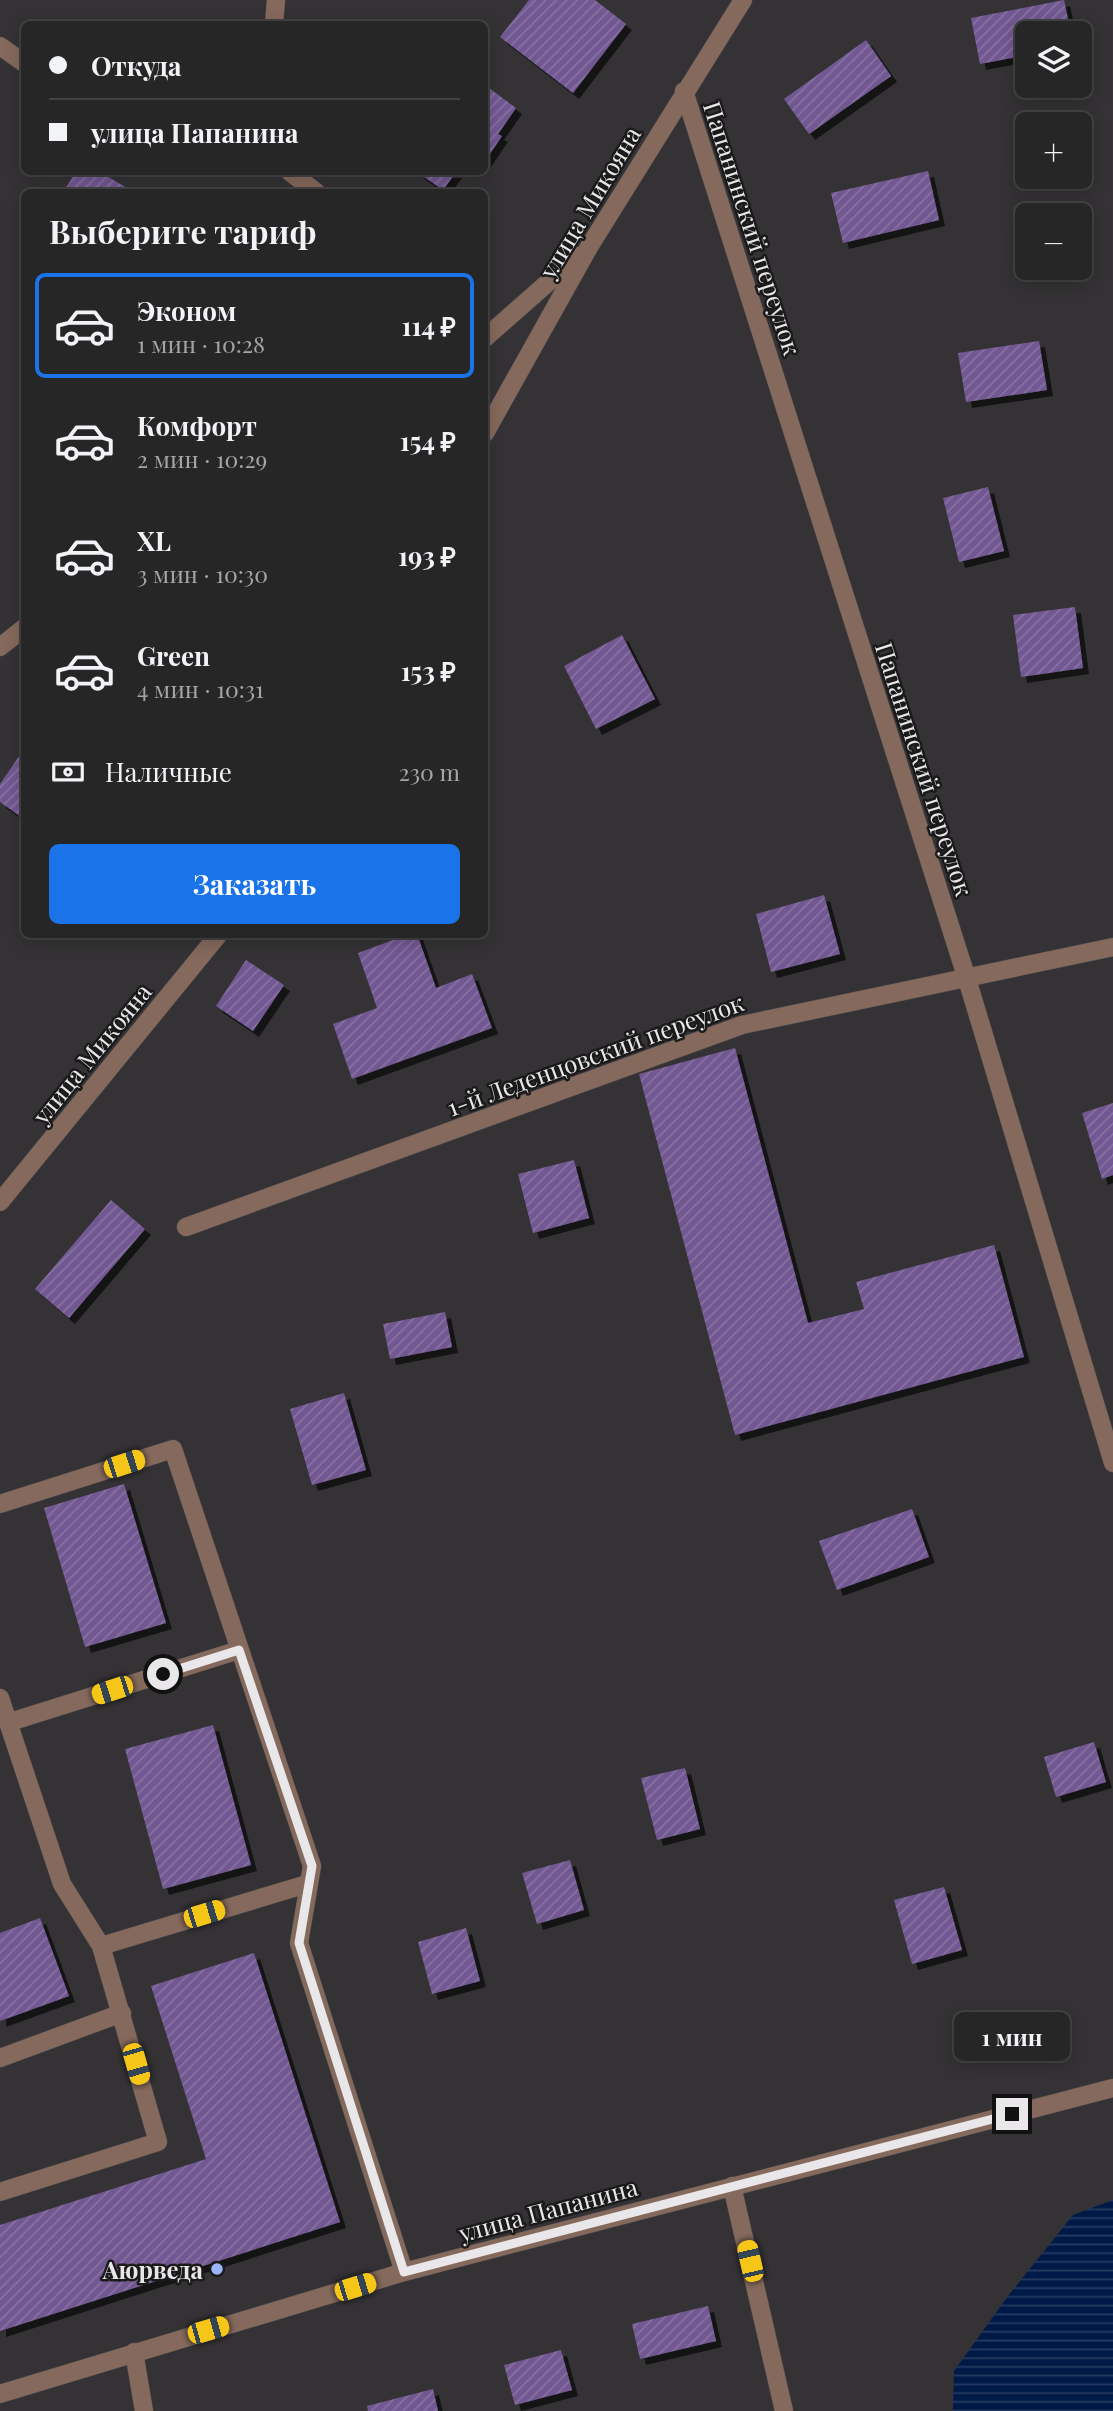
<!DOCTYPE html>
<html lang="ru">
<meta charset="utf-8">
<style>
:root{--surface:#272627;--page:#2f2e2f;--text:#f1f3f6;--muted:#a4a5a7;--line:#434344;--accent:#1a73e8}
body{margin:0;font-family:"Playfair Display",serif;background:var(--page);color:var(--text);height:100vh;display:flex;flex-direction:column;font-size:26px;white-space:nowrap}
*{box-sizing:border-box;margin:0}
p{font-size:23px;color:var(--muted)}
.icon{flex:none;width:38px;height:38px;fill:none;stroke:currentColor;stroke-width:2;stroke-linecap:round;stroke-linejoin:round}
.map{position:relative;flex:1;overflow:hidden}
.drawer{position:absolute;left:21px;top:189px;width:467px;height:749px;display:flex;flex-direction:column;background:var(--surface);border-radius:10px;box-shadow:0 4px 18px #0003,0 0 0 2px var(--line)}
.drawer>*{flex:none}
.hud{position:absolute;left:21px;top:21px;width:467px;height:154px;border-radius:10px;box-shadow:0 4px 18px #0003,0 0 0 2px var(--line);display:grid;align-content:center;height:154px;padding:0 28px;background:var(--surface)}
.tools{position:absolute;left:1015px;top:21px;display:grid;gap:14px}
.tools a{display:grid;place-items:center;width:77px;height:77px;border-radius:10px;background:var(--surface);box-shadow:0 4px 18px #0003,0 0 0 2px var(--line);font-size:35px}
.end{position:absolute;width:32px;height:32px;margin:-16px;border:9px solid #e9e7e9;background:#111;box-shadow:0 0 0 4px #111}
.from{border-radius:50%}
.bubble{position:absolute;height:49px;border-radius:10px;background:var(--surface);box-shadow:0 4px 18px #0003,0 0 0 2px var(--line);font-size:23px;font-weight:700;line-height:49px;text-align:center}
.car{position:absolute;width:21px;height:42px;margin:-21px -10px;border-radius:9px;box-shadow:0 0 5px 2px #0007;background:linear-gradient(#f5c518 24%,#345 0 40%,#f5c518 0 76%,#345 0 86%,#f5c518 0)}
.hud b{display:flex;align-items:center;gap:24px;height:66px;font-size:26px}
.hud b+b{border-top:2px solid var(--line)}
.hud i{width:18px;height:18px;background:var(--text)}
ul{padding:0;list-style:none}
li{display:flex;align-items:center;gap:21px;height:105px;margin:0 14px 10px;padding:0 14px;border:4px solid transparent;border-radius:10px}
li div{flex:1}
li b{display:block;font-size:26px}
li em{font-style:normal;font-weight:700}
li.on{border-color:var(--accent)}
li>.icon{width:63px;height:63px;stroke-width:1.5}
h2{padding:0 28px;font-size:32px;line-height:84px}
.pay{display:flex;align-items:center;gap:18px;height:77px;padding:0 28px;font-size:26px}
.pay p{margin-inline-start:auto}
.primary-button{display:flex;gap:14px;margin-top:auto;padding:14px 28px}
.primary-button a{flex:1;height:80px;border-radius:10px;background:var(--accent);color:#fff;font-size:28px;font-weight:700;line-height:80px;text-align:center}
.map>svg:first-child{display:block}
.water{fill:url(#water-rules)}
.building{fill:url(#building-hatch);filter:url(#shadow)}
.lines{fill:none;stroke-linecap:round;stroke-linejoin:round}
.service-casing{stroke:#514f51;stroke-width:19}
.minor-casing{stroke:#514f51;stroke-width:19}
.service{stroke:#85695c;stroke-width:18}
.minor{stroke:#85695c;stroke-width:18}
.route{stroke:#e9e7e9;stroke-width:9}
.poi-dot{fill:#9ab5fd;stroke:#1b1a1b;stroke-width:2.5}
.labels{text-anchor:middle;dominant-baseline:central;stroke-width:5;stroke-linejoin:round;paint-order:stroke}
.street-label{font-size:24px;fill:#e9e7e9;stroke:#1b1a1b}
.poi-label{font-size:24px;font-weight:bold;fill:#e9e7e9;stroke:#1b1a1b;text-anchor:end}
</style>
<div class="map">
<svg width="1113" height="2411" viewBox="0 0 1113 2411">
<defs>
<pattern id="water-rules" width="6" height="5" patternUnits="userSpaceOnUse" patternTransform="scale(1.75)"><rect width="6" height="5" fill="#001a47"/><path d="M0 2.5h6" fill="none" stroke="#253b62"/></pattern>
<pattern id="building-hatch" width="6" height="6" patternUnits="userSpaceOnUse" patternTransform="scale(1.75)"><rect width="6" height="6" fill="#725992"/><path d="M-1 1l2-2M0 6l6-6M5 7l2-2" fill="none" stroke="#8671a1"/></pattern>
<filter id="shadow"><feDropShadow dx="6" dy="6" stdDeviation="0" flood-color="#0009"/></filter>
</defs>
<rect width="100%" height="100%" fill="#343234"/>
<path class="water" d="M1113 2200V2411H953L954 2371 1008 2296 1073 2215Z"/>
<path class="building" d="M529 0H595L626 24 573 93 500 37Z
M1064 0 1071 33H1027V55L980 64 971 18Z
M866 40 891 76 809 134 784 99Z
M485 85 516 108 498 134 502 136 485 161Z
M928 171 939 220 843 243 831 193Z
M76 172H100L127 188 124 192H63Z
M417 172H456L443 190Z
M1039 341 1047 390 966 402 958 353Z
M988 487 1004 551 959 562 943 498Z
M1075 607 1083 668 1021 677 1013 615Z
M622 635 655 699 596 729 564 666Z
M24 749V819L0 802V784Z
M824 895 840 954 771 972 756 914Z
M409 934H417L436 988 472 974 492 1028 352 1079 333 1024 377 1008 358 953Z
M246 960 284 985 253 1031 216 1006Z
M735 1048 808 1323 864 1309 856 1282 994 1245 1024 1357 735 1435 639 1074Z
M1113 1103V1175L1102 1179 1082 1113Z
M574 1160 589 1218 533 1233 518 1174Z
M111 1200 145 1229 69 1318 35 1289Z
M445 1312 452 1347 390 1359 383 1324Z
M344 1393 366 1470 312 1485 290 1409Z
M124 1484 166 1623 85 1647 44 1508Z
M912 1509 929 1557 837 1590 819 1541Z
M213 1725 251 1865 163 1889 125 1749Z
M1094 1742 1106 1782 1056 1797 1044 1757Z
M685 1768 700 1829 657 1840 641 1778Z
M570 1860 584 1910 537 1924 522 1873Z
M944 1887 962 1950 912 1964 894 1900Z
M40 1918 69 1996 0 2021V1933Z
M466 1928 480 1981 432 1994 418 1942Z
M254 1953 340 2222 0 2331V2225L206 2159 151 1986Z
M708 2306 716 2341 640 2359 632 2324Z
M561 2350 572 2390 515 2405 504 2365Z
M433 2389 438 2411H368L367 2406Z"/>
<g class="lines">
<g class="service-casing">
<path id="service" d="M274 24 276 0
M0 46 24 63
M290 172 316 192
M0 1504 173 1449 312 1866 299 1943 404 2272
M0 1698 62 1884 101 1946 158 2142 0 2192
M10 1722 239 1650
M101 1946 307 1884
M0 2058 122 2013"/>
</g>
<g class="minor-casing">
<path id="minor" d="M684 91 967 979 1113 1463
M485 338 578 256
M485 433 589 247 743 0
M0 647 24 628
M0 1202 219 934
M186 1227 742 1025 1113 947
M732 2186 784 2411
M134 2352 144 2411
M0 2394 404 2272 1113 2088"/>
</g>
<use href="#service" class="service"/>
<use href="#minor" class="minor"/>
</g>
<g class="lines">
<path class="route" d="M163 1674 239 1650 312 1866 299 1943 404 2272 1012 2114"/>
</g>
<circle class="poi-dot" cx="217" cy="2269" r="7"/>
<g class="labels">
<g class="street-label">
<text transform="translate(589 202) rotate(-59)">улица Микояна</text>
<text transform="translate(753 228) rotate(72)">Папанинский переулок</text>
<text transform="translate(925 769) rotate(72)">Папанинский переулок</text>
<text transform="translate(91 1053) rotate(-51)">улица Микояна</text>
<text transform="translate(595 1054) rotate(-20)">1-й Леденцовский переулок</text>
<text transform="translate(548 2209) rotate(-15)">улица Папанина</text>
</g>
<g class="poi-label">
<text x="203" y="2269">Аюрведа</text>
</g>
</g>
</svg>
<div class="tools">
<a><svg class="icon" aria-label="layers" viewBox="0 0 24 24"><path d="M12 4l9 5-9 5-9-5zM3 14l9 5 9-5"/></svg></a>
<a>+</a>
<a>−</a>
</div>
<i class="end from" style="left:163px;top:1674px"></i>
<i class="end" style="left:1012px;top:2114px"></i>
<div class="bubble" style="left:954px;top:2012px;width:116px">1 мин</div>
<i class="car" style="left:124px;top:1464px;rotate:72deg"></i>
<i class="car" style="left:112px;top:1690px;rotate:252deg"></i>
<i class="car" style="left:204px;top:1914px;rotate:73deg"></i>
<i class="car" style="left:136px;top:2064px;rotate:164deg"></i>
<i class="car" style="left:750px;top:2261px;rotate:347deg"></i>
<i class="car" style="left:355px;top:2287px;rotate:73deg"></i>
<i class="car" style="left:208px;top:2330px;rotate:74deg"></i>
<div class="hud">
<b><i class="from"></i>Откуда</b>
<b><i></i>улица Папанина</b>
</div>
<section class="drawer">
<h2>Выберите тариф</h2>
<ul>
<li class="on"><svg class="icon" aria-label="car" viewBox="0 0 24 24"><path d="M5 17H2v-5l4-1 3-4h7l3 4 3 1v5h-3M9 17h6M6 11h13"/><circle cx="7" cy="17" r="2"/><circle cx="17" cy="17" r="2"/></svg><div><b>Эконом</b><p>1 мин · 10:28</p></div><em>114 ₽</em></li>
<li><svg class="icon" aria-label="car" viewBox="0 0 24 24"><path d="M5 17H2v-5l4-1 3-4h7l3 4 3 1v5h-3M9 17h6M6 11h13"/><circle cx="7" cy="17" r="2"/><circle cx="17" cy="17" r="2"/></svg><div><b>Комфорт</b><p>2 мин · 10:29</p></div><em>154 ₽</em></li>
<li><svg class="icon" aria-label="car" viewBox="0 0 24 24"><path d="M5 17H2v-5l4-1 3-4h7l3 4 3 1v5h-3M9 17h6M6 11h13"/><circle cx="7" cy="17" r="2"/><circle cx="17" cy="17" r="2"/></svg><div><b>XL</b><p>3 мин · 10:30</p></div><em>193 ₽</em></li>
<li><svg class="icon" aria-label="car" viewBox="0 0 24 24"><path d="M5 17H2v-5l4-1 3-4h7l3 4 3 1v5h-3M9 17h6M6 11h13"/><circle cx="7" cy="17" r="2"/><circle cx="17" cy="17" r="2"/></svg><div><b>Green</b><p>4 мин · 10:31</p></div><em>153 ₽</em></li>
</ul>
<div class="pay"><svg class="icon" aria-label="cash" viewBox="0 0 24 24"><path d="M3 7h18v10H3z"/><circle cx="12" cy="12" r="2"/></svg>Наличные<p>230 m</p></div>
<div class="primary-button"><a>Заказать</a></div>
</section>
</div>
